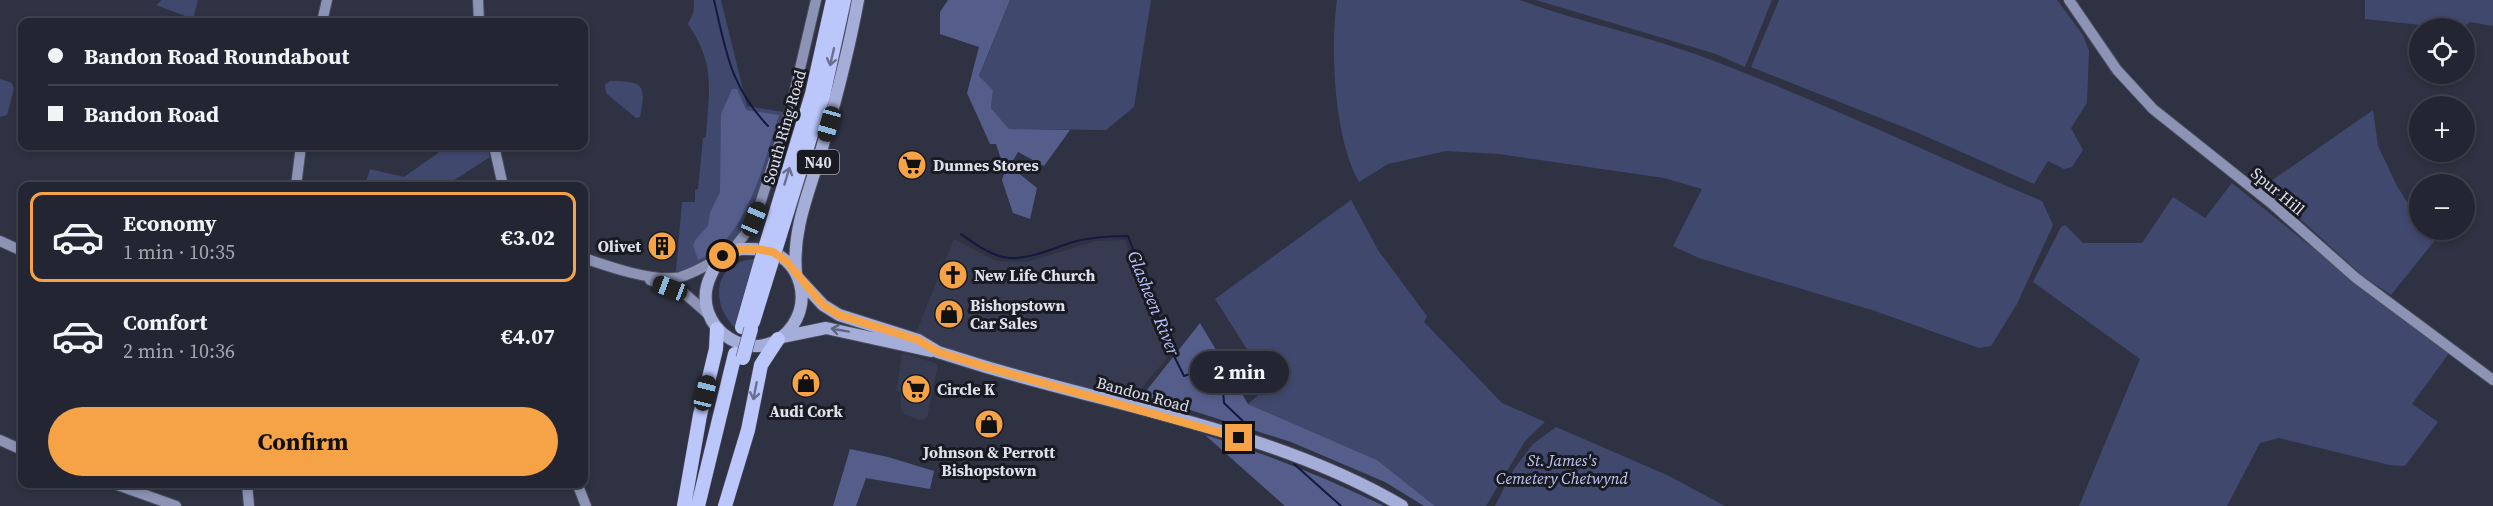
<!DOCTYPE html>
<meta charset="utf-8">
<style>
:root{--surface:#232632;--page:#2b2e3a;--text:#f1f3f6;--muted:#a3a5ac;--line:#40434d;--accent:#f5a346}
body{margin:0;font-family:"Source Serif 4",serif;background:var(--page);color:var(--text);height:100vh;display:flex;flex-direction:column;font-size:22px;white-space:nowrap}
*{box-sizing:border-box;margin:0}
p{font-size:20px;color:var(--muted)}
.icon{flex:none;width:33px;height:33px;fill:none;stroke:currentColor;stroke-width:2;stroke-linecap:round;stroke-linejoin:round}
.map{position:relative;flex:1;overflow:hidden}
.side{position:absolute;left:18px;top:182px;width:570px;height:306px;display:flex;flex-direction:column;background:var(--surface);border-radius:12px;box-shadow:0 3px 9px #0003,0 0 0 2px var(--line)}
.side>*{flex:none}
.guide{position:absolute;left:18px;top:18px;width:570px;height:132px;border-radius:12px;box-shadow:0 3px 9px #0003,0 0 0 2px var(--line);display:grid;align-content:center;height:132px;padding:0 30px;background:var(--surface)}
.buttons{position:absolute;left:2409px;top:18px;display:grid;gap:12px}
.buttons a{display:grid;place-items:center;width:66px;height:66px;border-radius:50%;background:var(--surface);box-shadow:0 3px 9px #0003,0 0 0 2px var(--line);font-size:30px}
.end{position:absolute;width:27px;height:27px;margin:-14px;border:8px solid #f5a346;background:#111;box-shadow:0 0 0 3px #111}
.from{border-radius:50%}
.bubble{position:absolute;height:42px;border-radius:21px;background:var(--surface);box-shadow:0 3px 9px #0003,0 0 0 2px var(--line);font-size:20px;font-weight:700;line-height:42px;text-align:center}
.car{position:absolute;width:18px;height:36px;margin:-18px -9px;border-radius:8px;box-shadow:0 0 4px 2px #0007;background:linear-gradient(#222 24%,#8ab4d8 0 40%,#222 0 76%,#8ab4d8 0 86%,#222 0)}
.guide b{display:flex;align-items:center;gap:21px;height:57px;font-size:22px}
.guide b+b{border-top:2px solid var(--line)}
.guide i{width:15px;height:15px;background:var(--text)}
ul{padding:10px 0 0;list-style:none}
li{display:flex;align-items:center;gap:18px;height:90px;margin:0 12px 9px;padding:0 18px;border:3px solid transparent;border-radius:12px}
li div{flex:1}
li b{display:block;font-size:22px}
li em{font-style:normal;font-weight:700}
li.current{border-color:var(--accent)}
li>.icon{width:54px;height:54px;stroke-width:1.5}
.primary-button{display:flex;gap:12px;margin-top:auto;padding:12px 30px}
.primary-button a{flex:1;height:69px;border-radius:36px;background:var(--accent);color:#111;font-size:24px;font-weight:700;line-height:69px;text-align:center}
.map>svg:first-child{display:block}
.built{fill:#373b51}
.green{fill:#41486e}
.forest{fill:#555e8b}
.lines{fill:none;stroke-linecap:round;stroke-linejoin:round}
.stream{stroke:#15183f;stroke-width:2}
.secondary-casing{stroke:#4b4e5d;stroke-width:12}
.primary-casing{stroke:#4b4e5d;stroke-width:14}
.highway-casing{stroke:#4b4e5d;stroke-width:15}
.secondary{stroke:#8c93b5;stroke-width:10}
.primary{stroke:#a5aed9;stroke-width:12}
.highway{stroke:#bbc6fa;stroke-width:14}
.highway-bridge-casing{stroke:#4b4e5d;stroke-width:15;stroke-linecap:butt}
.highway-bridge{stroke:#bbc6fa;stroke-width:14}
.oneway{stroke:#6a708e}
.oneway2{stroke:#5f647e}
.route{stroke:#f5a346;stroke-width:8}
.labels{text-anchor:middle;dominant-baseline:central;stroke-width:6;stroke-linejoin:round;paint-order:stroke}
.shield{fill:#191a22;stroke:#a3a5af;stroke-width:1.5}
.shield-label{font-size:15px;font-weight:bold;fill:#dee0eb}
.street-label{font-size:16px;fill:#dee0eb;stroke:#191a22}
.poi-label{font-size:16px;font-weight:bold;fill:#dee0eb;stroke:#191a22;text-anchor:start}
.park-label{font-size:16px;font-style:italic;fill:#c0c9f5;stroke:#191a22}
.water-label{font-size:18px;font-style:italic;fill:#b8c3fe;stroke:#191a22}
</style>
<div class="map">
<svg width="2493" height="506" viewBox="0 0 2493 506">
<rect width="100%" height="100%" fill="#2f3242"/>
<path class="built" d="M954 239 996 261 1027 262 1096 241 1125 240 1168 357 1133 398 997 368 915 335Z
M902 353 938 364 927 418 920 420 904 414 901 409V392L896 391Z"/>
<path class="green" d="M162 0H198L193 19 156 5Z
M694 0H721L747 106 783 112 751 216C746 224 741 233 735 240 724 251 691 273 676 271L682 202H695V190L698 189 703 138 706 137C709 90 716 65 688 24L694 11Z
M1010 0H1151L1134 107 1106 130 1009 129 991 108 993 90 979 77Z
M1337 0H1520C1578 22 1640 34 1698 55 1814 98 1928 153 2042 201L2053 225 2017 304 1991 346 1979 348 1875 311 1699 258 1673 246 1702 189 1664 178 1499 154 1446 151 1388 164 1359 182C1334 138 1330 49 1337 0Z
M1536 0H1772L1745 67 1716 54Z
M1779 0H2057L2083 35 2089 51 2087 103 2071 128 2083 150 2072 167 2064 169 2048 161 2034 184 1916 132 1751 67Z
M2365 0H2493V26L2470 22 2462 28H2449L2365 19Z
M0 79 12 83 14 89 7 115 0 117Z
M610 81C642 81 647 83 640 117L636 118 606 93 605 85Z
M2373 110 2378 146 2397 186 2419 221 2420 230H2428L2436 239 2391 295 2363 276 2264 186Z
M448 146H487L490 157 445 186H360L365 185 370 169 404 177Z
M2232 183 2360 286 2450 352 2412 404 2438 422 2405 466 2389 465 2279 438 2260 443 2227 506H2079L2140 359 2033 282 2061 227 2065 225 2083 243H2142L2173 197 2205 218Z
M1351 200 1378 250 1427 316 1424 322 1502 403 1545 422 1525 441 1486 506H1435L1377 460 1248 404 1270 385 1215 299Z
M754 259 734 327C709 301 715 262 754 259Z
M1556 427 1667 475 1725 506H1495L1514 469 1533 444Z"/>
<path class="forest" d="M948 0H1010L979 76 993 90 991 108 1009 129 1070 130 1044 166 1018 152 1010 166 1037 188 1030 219 1013 213 1002 180 1005 171 996 144H990L967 93 979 47 940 34V12Z
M732 89H737L746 110 779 115C764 161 747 241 698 260L693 245 696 239 708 226 710 213 720 192 721 114Z
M1200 323 1248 404 1377 460 1435 506H1424L1385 482 1291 442 1143 395Z
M1205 435C1267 454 1326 478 1384 506H1285Z
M850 449 888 457 934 471 930 489 866 478 856 506H833Z"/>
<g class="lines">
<path class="stream" d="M714 0C726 51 730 86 768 126
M961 234C975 244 992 257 1010 258 1031 259 1054 248 1073 242 1091 237 1109 236 1128 236L1169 346 1184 376C1210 367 1223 374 1224 403L1248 426
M1294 464 1341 506"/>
<g class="secondary-casing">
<path id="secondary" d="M478 0 479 22
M2069 0 2117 70 2153 109 2271 203 2356 278 2493 380
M322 22 327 0
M494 146 503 186
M296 186 301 146
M0 241 22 251
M731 252 749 229 759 207 791 107 816 0
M584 258C607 266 655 283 680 277 695 273 709 263 723 257
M650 280 684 293 708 314
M0 440 22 450
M112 483 176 506
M247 483 249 506
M577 483 586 506"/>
</g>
<g class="primary-casing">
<path id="primary" d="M740 249C751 249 762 248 772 252 801 264 810 299 793 325 760 374 685 329 711 275 717 260 726 254 740 249Z
M796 273C792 228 810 190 822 148 836 99 849 50 858 0
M798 278 823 305 839 315 918 340 938 352 983 366C1120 407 1279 433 1402 506
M782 337 826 328 931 351"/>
</g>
<g class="highway-casing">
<path id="highway" d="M770 232 812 94 833 0
M780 235 823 96 844 0
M753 322 771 264
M742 327 761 261
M684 506 700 415 716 349 717 329
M698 506 735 354
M725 506 748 430 761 365 778 339"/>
</g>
<use href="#secondary" class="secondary"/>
<use href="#primary" class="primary"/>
<use href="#highway" class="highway"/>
<g class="highway-bridge-casing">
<path id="highway-bridge" d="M761 261 770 232
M771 264 780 235
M743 358 751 329"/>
</g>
<use href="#highway-bridge" class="highway-bridge"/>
</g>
<defs><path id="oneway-shaft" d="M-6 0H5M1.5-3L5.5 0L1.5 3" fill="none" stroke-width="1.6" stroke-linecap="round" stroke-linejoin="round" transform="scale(1.5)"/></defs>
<g class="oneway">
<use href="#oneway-shaft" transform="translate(832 57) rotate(103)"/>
<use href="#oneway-shaft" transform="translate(787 176) rotate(-73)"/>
<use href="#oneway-shaft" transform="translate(755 391) rotate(101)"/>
</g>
<use class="oneway2" href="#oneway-shaft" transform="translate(840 330) rotate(-170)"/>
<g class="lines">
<path class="route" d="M723 256 740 249H757L773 252 786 261 823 305 839 315 918 340 938 352 983 366 1239 438"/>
</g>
<defs>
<g id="supermarket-disc" transform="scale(1.5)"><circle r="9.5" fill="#f5a346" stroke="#191a22"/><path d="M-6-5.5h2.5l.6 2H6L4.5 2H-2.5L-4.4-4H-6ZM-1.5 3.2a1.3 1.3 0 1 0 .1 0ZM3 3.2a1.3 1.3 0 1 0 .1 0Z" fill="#111"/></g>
<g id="building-disc" transform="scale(1.5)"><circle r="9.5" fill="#f5a346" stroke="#191a22"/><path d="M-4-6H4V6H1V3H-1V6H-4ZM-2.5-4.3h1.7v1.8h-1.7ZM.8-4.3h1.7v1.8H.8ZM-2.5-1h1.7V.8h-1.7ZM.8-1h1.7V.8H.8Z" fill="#111"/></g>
<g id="church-disc" transform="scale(1.5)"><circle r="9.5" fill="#f5a346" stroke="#191a22"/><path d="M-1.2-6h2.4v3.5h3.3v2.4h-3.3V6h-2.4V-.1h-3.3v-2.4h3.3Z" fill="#111"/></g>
<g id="shop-disc" transform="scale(1.5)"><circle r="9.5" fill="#f5a346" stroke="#191a22"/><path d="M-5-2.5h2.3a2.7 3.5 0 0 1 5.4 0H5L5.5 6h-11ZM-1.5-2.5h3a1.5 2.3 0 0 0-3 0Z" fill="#111"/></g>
</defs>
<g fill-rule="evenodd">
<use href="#supermarket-disc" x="912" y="165"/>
<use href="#building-disc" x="662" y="246"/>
<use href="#church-disc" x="953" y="275"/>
<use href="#shop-disc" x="949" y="314"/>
<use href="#shop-disc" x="806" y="383"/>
<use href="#supermarket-disc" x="916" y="389"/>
<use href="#shop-disc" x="989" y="424"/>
</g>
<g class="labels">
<rect class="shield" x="797" y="150" width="42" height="24" rx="4.5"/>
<g class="shield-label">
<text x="818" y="162">N40</text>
</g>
<g class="street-label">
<text transform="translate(784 127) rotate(-74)">South Ring Road</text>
<text transform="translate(2278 191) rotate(40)">Spur Hill</text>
<text transform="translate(1143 394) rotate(15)">Bandon Road</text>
</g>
<g class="poi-label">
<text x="933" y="165">Dunnes Stores</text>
<text x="641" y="246" text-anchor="end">Olivet</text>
<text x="974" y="275">New Life Church</text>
<text x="970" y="305">Bishopstown<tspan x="970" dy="18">Car Sales</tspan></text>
<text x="937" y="389">Circle K</text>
<text x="806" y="411" text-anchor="middle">Audi Cork</text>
<text x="989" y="452" text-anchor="middle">Johnson &amp; Perrott<tspan x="989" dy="18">Bishopstown</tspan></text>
</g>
<g class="park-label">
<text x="1562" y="460">St. James's<tspan x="1562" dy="18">Cemetery Chetwynd</tspan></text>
</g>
<g class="water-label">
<text transform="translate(1154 303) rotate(68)">Glasheen River</text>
</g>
</g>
</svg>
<div class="buttons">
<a><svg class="icon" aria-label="locate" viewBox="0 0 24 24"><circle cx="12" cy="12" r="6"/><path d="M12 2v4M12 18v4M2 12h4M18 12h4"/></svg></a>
<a>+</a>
<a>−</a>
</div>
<i class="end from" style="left:723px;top:256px"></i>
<i class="end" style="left:1239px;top:438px"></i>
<div class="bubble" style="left:1190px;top:351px;width:99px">2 min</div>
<i class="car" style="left:829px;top:124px;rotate:196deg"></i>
<i class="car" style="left:754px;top:219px;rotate:23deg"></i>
<i class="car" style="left:670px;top:288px;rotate:291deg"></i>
<i class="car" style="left:705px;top:393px;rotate:14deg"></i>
<div class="guide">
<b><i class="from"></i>Bandon Road Roundabout</b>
<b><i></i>Bandon Road</b>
</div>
<section class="side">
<ul>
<li class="current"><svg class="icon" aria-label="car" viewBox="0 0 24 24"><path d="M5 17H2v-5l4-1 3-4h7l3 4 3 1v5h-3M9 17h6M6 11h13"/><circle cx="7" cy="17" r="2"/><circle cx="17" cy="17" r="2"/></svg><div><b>Economy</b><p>1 min · 10:35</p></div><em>€3.02</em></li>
<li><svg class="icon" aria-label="car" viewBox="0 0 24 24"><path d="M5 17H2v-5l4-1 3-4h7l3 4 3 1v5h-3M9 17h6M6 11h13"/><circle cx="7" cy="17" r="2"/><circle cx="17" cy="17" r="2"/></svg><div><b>Comfort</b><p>2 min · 10:36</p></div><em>€4.07</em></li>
</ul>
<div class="primary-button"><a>Confirm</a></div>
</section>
</div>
